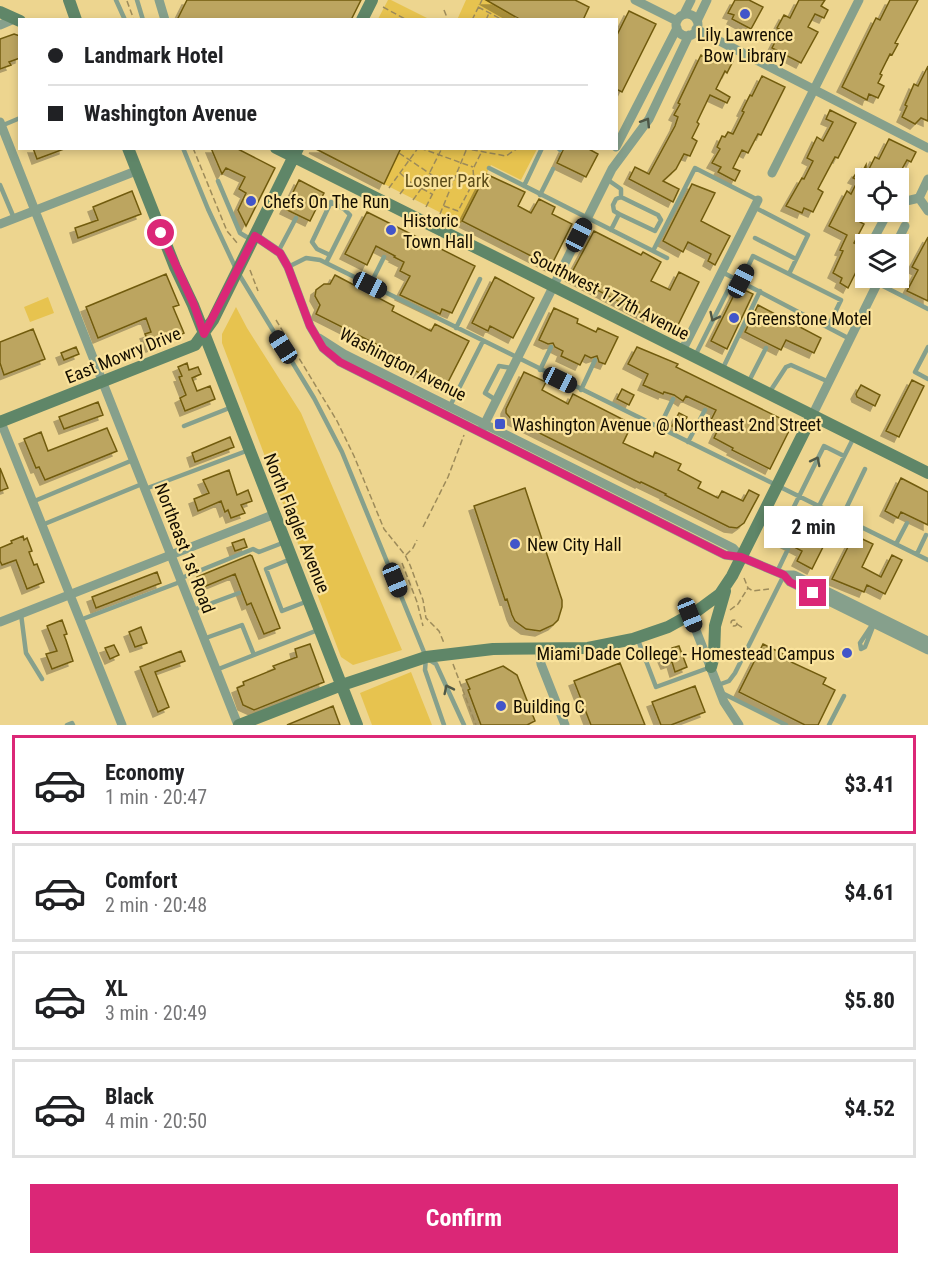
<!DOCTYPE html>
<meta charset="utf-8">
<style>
:root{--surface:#fff;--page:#f2f2f2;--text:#202124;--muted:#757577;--line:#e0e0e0;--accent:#db2777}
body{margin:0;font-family:"Roboto Condensed",sans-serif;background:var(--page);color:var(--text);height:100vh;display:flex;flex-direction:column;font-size:22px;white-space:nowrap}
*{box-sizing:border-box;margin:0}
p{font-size:20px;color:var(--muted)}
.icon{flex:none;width:33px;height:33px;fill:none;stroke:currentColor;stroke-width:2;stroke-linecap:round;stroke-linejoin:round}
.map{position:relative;height:725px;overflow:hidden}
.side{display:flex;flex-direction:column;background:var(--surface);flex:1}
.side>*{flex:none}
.guide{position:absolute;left:18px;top:18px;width:600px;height:132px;border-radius:0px;box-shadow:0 3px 9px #0003;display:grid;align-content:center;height:132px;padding:0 30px;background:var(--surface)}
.controls{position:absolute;left:855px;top:168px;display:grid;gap:12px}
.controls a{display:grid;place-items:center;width:54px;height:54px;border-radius:0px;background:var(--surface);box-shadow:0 3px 9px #0003;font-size:30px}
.end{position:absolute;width:27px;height:27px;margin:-14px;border:8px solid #db2777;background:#fff;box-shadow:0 0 0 3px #fff}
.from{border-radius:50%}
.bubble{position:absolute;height:42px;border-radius:0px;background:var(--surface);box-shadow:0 3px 9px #0003;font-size:20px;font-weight:700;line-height:42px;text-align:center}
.car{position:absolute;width:18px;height:36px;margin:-18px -9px;border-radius:8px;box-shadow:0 0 4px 2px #0007;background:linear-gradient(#222 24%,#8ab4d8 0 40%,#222 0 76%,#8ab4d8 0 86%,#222 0)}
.guide b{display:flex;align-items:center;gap:21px;height:57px;font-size:22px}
.guide b+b{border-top:2px solid var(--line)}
.guide i{width:15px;height:15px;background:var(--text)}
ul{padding:10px 0 0;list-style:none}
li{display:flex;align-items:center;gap:18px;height:99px;margin:0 12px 9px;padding:0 18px;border:3px solid var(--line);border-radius:0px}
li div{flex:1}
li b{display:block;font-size:22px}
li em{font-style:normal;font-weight:700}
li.current{border-color:var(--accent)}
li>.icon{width:54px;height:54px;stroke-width:1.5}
.cta{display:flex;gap:12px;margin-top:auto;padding:12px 30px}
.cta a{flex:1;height:69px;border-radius:0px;background:var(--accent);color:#fff;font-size:24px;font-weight:700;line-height:69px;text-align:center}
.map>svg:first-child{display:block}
.green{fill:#e7c34f}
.building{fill:#bca560;stroke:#715b0e;stroke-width:1.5;filter:url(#shadow)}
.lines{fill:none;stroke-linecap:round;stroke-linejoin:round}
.path{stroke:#9d8b5a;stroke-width:1.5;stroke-dasharray:6 3;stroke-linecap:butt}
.lane{stroke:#86a08c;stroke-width:4.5}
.street{stroke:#86a08c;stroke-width:9}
.secondary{stroke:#5f8668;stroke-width:12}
.oneway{stroke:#4e5746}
.route{stroke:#db2777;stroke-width:8}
.poi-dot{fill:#4255c9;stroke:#fae39c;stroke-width:2}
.labels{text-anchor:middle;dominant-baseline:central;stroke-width:4.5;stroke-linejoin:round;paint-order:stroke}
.poi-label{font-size:18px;fill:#150e00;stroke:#fae39c;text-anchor:start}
.park-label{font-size:18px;fill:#5d4d1a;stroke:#fae39c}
.street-label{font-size:18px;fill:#150e00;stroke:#fae39c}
</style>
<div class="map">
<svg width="928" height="725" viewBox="0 0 928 725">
<defs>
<filter id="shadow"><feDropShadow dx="-5" dy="5" stdDeviation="0" flood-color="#0004"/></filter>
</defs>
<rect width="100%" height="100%" fill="#edd58f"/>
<path class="green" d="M388 0H391L429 19H378Z
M466 0H486L521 19 457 20Z
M401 149H537L521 180 491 165 461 223 384 184Z
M48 297 54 313 30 322 24 307Z
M236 307 247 328 301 413 402 650 353 665 341 657 222 343V334Z
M411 672 432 725H372L360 693Z"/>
<path class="building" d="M187 0H361L351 20H177Z
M486 0H575L589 7 583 20H521Z
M735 0H749L763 7 751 29 732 19 734 15 728 13Z
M799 0H825L821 6 828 10 824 18 815 14 808 27 818 32 801 63 772 48 781 30 777 28 784 15 790 18Z
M890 0H918L895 43 898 44 892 55 890 54 880 74 882 75 878 83 884 86 878 98 869 94 867 100 842 87 876 18 880 20Z
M629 11 656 24 622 92 616 89V37Z
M14 34 20 36V58L9 62 11 65 0 69V39Z
M714 52 733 61 727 73 725 71 716 89 730 97 727 103 710 95 697 122 699 124 692 138 697 141 690 156 684 154 676 169 663 181 679 189 673 202 629 179 635 167 649 174 675 126 678 117 674 115 680 104 678 103 701 55 710 60Z
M928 66V121L921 118 915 124 902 117 907 106 905 105 914 84 918 86Z
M762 76 785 87 761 135 758 134 748 153 742 150 733 168 740 171 735 181 718 172 721 167 712 163 720 149 717 147 722 136 725 137 728 132 733 134 744 112 742 111 750 95 752 96Z
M830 110 856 123 838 158 835 157 818 189 823 192 813 212 804 208 802 213 786 206 802 178 804 179 813 161 807 158 817 137 823 141 833 122 826 119Z
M889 139 916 152 911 162 907 160 897 178H866V192L862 199 866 201V209L860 222 864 224 854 243 864 248 860 255 866 258 861 267 859 266 848 288 840 283 842 278 833 273 843 251 840 250 847 235 829 226 847 191 851 194 858 180 853 178 857 172 861 174 866 165V175L875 157 879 159Z
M33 148H64V149L37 159Z
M211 148H236L275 168 246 226 238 210 246 193 239 189 245 177 226 168 222 174Z
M314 148H401L384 184Z
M564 148H587L598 154 586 177 557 163Z
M486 174 525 192 518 206 531 213 539 199 555 207 552 214 572 224 551 266 462 221Z
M299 180 324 193 310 221 285 209Z
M692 184 715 193 701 221 730 236 715 265 708 261 711 254 688 242 683 252 663 241Z
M132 191 141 214 78 238 75 228 98 220 93 207Z
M367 212 475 266 452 313 442 309 440 314 400 295 410 276 400 271 404 262 394 257 395 256 376 246 367 265 345 254Z
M594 231 641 255 643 252 661 262 651 281 670 290 679 272 699 282 678 325 652 312 649 317 570 276Z
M928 237V301L907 291 918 270 912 267Z
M166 274 179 305 173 307 184 333 151 347 145 334 151 332 146 318 98 338 86 307Z
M335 275 394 306 392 311 431 331 435 324 469 341 446 386 373 350 376 344 316 314 320 305 315 296 316 290 324 284H330Z
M495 277 534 298 513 338 490 326 488 331 472 323Z
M738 287 753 294 727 349 711 341Z
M758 305 821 338 814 353 786 340 781 350 745 332Z
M554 308 578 319 577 323 596 332 598 328 618 337 605 364 599 362 597 356 591 358 585 355 580 365 561 356 563 351 555 347 553 343 548 344 539 340Z
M33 329 45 359 4 375 0 363V342Z
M76 347 79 354 64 360 61 353Z
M637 347 678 364 676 367 790 423 791 427 770 469 732 450 733 448 714 438 719 427 710 422 716 410 686 396 683 401 674 395 664 392 663 394 643 385 648 374 628 364Z
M187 363 189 370 198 367 201 374 192 378 197 391 210 386 215 399 185 411 180 398 186 395 179 377 182 376 178 367Z
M524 372 546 382 542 390 568 404 573 394 632 424 623 443 653 457 655 452 681 464 678 470 701 482 698 488 718 498 722 491 743 501 749 490 759 495 744 523 737 528 729 527 665 495 666 494 641 482 640 483 511 419 506 413V409Z
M912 380 924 386 899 437 886 431Z
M861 385 880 395 875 406 857 397 856 394Z
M622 389 634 395 629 405 617 399Z
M98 402 103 415 64 429 59 417Z
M679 413 687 417 680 431 672 426Z
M107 428 117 451 45 480 39 467 36 468 24 439 41 432 48 451Z
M230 437 234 447 195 462 192 453Z
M0 468 8 488 0 491Z
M229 470 237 495 248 490 252 501 241 505 245 513 231 518 228 510 225 512 221 501 198 511 194 499 209 493 203 480Z
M901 478 928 492V525L901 512 898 518 885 511Z
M525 488 562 600V607L558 620 553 625 540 631 526 629 515 621 512 615 507 599 505 600 474 506Z
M818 520 833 527 812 569 797 561 802 551 784 542 795 521 813 530Z
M854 535 873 544 862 567 881 577 892 555 902 560 885 594 867 585 864 592 832 579Z
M23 536 24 540 27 538 32 551 29 552 34 565 37 564 44 582 27 589 16 560 2 565 0 561V548L12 543 11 541Z
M244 539 247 547 235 551 232 543Z
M250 555 252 556 280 628 264 634 251 603 247 605 235 574 201 588 197 577Z
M157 572 161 583 96 608 92 597Z
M62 620 67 634 64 635 66 640 73 661 52 669 46 654 57 651 47 626Z
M141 627 147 643 135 647 129 632Z
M310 644 324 682 254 710 243 705 237 688 244 685 243 682 275 669 273 666 297 657 295 649Z
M763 644 793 659 791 662 826 678 823 684 835 690 818 725H805L739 692Z
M114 645 119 655 110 659 105 648Z
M679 646 687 667 675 672 672 662 666 664 662 655 673 651 672 648Z
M181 651 185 661 155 672 169 707 158 712 140 667Z
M620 663 645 725H591L574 681Z
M503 666 517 675 535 721 527 725H481L468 690 470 689 466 680Z
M695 686 705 712 671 725H661L652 702Z
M333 706 340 725H287Z"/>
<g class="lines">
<path class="path" d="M127 1 134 20
M383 7 407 20
M478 7 503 20
M444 10 448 20
M472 20 482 0
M486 20 489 13
M515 20 516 17
M193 148 227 231 238 244
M420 148 473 167
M463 148 506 156 518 148
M399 153 450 187
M430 172 442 148
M400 173 410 182 432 194
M389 188 418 148
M400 194 409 182
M413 200 431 175
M444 206 458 211 474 181 473 169 481 153
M426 207 439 181
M440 214 467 148
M250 270 258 291
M276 320 337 421 354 456 384 529 405 555 410 565 423 600 426 618 439 631 444 643
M423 527 448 477 464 435
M406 555 413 548 417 540
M402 563 417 602 423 626
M744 578 748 588
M730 610 738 604 748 588 753 591 769 589
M731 623a3 3 0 1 1 6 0a3 3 0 1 1-6 0Z
M737 624 743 628
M453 664 476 725"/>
<path class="lane" d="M116 0 125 20
M137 0 143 20
M1 126 20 118
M183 148 208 209 237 271 314 398 342 452 426 657 425 670 444 725
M558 148 560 150
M489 168 667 258
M608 180 621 189V197
M218 181 240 233 250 239
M0 185 14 218
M524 186 542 148
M540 195 553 169
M754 207 808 235 789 274
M611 230 619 214 655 231 661 220 658 215 621 197 616 199 613 205 614 211 619 214
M755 238 796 259
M653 251 695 168 758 200
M278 252 296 218
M326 263 350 215 344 209 331 202 312 242 317 249 330 255
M288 267 306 258 320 260 928 560
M722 272 850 339
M741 281 753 256 841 300 828 327
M877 283 928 309
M370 285 384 257
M456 328 480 279
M928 347 915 372 928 379
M695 356 734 278
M723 368 760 291
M540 370 551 347
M748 383 766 348
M581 390 595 360
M769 393 786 367 791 365 829 382
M496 400 485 393 499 366 512 368
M449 408 483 341
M184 426 232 407
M659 428 673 399
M688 442 705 410
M145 489 249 450
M32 502 133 460
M819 506 854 437
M842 517 865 469
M42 525 142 484
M896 544 907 523
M917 554 926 535
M291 559 266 569 282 611 308 601
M777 572 788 549 776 543 824 446 844 456
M179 579 253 549 259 552 285 542
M193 610 239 593
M21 614 26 653 42 679
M80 620 180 582
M203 639 242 625 254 655 216 670
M638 640 656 687 711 667
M861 649 865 647 874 624
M861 649 860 643 872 625
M254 655 318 630
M428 659 436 664 464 725
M718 685 729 681 735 673 784 575
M722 693 786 725
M67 725 72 723 73 725
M829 725 844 696"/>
<path class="street" d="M159 0 165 20
M635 0 677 21
M684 14 691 0
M676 25a11 11 0 1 1 22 0a11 11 0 1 1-22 0Z
M697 21 707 0
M0 25 14 19
M696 29 928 148
M0 122 238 725
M616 147 677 28
M772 173 859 0
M919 198 928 211
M898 203 919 198 928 179
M0 224 136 171
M255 236 280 253 288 267 310 326 323 348 340 362 725 555 741 557 784 575H794L928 641
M871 244 888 212
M896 244 905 226
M319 338 344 354 733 548 741 557
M682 351 758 200
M812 416 880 278
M0 420 122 725
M482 429 612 169 649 119 689 35
M784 575 790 582 928 650
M690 615 724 702 739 725
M0 622 275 514
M539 649 541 664 565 725"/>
<path class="secondary" d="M69 0 76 20
M0 12 20 21
M362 20 372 0
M128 148 175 267 193 305 357 725
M276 148 928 473
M0 422 195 345 213 320 298 148
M711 667 714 656 715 626 725 591
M239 725 342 685 426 657 493 649 588 648 633 639 668 627 697 611 720 594 732 576 812 416"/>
</g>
<defs><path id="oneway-chevron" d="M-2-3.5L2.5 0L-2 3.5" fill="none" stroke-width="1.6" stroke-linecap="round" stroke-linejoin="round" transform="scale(1.5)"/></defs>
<g class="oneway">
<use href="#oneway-chevron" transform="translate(646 122) rotate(-58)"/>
<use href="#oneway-chevron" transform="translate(714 317) rotate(116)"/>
<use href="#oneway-chevron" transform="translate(816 461) rotate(-63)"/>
<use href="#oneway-chevron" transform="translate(448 689) rotate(-116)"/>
</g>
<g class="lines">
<path class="route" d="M161 233 194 305 204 334 255 236 280 253 288 267 310 326 323 348 340 362 725 555 741 557 784 575 790 582 813 593"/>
</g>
<g class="poi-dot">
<circle cx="745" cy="14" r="6"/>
<circle cx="251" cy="201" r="6"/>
<circle cx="391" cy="230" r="6"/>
<circle cx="734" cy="318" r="6"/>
<rect x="494" y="418" width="12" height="12" rx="3"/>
<circle cx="515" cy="544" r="6"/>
<circle cx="847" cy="653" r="6"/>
<circle cx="501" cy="706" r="6"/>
</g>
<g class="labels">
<g class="poi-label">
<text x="745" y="34" text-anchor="middle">Lily Lawrence<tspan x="745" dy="21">Bow Library</tspan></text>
<text x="263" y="201">Chefs On The Run</text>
<text x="403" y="220">Historic<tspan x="403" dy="21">Town Hall</tspan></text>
<text x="746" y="318">Greenstone Motel</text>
<text x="512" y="424">Washington Avenue @ Northeast 2nd Street</text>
<text x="527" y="544">New City Hall</text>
<text x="835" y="653" text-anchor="end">Miami Dade College - Homestead Campus</text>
<text x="513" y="706">Building C</text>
</g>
<g class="park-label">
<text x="447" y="180">Losner Park</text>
</g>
<g class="street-label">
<text transform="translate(610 295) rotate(27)">Southwest 177th Avenue</text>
<text transform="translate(123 355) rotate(-22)">East Mowry Drive</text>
<text transform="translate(403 364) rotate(27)">Washington Avenue</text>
<text transform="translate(297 523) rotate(68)">North Flagler Avenue</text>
<text transform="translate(185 548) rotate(69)">Northeast 1st Road</text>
</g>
</g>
</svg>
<div class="controls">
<a><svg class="icon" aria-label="locate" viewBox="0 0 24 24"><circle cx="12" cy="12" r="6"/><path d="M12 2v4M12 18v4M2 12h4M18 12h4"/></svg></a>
<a><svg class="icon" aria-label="layers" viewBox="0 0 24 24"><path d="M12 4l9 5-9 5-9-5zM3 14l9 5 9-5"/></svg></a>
</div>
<i class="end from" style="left:161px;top:233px"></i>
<i class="end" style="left:813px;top:593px"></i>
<div class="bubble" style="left:764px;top:506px;width:99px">2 min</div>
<i class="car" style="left:579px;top:235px;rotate:27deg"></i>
<i class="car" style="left:741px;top:281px;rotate:27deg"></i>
<i class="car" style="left:370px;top:285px;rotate:117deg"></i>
<i class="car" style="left:283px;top:347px;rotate:327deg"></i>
<i class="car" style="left:560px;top:380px;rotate:116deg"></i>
<i class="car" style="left:395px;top:580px;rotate:158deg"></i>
<i class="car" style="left:690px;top:615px;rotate:158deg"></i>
<div class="guide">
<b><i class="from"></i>Landmark Hotel</b>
<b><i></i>Washington Avenue</b>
</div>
</div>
<section class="side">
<ul>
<li class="current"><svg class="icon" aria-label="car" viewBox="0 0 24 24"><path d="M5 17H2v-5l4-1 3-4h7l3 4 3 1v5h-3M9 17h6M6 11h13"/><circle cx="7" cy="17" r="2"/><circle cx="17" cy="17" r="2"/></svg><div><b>Economy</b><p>1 min · 20:47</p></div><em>$3.41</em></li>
<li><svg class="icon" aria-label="car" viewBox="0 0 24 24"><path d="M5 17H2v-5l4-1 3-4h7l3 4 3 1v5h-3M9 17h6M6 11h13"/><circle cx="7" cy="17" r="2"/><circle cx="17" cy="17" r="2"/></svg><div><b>Comfort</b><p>2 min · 20:48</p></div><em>$4.61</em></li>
<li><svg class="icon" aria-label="car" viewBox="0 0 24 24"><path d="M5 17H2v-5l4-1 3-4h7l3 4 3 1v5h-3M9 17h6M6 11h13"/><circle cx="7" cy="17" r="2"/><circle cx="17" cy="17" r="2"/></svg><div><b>XL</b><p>3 min · 20:49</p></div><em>$5.80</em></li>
<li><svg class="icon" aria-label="car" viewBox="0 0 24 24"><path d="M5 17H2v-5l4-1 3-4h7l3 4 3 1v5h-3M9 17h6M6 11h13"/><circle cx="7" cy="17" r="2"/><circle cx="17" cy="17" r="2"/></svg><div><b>Black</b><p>4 min · 20:50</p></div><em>$4.52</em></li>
</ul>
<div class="cta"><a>Confirm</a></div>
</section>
